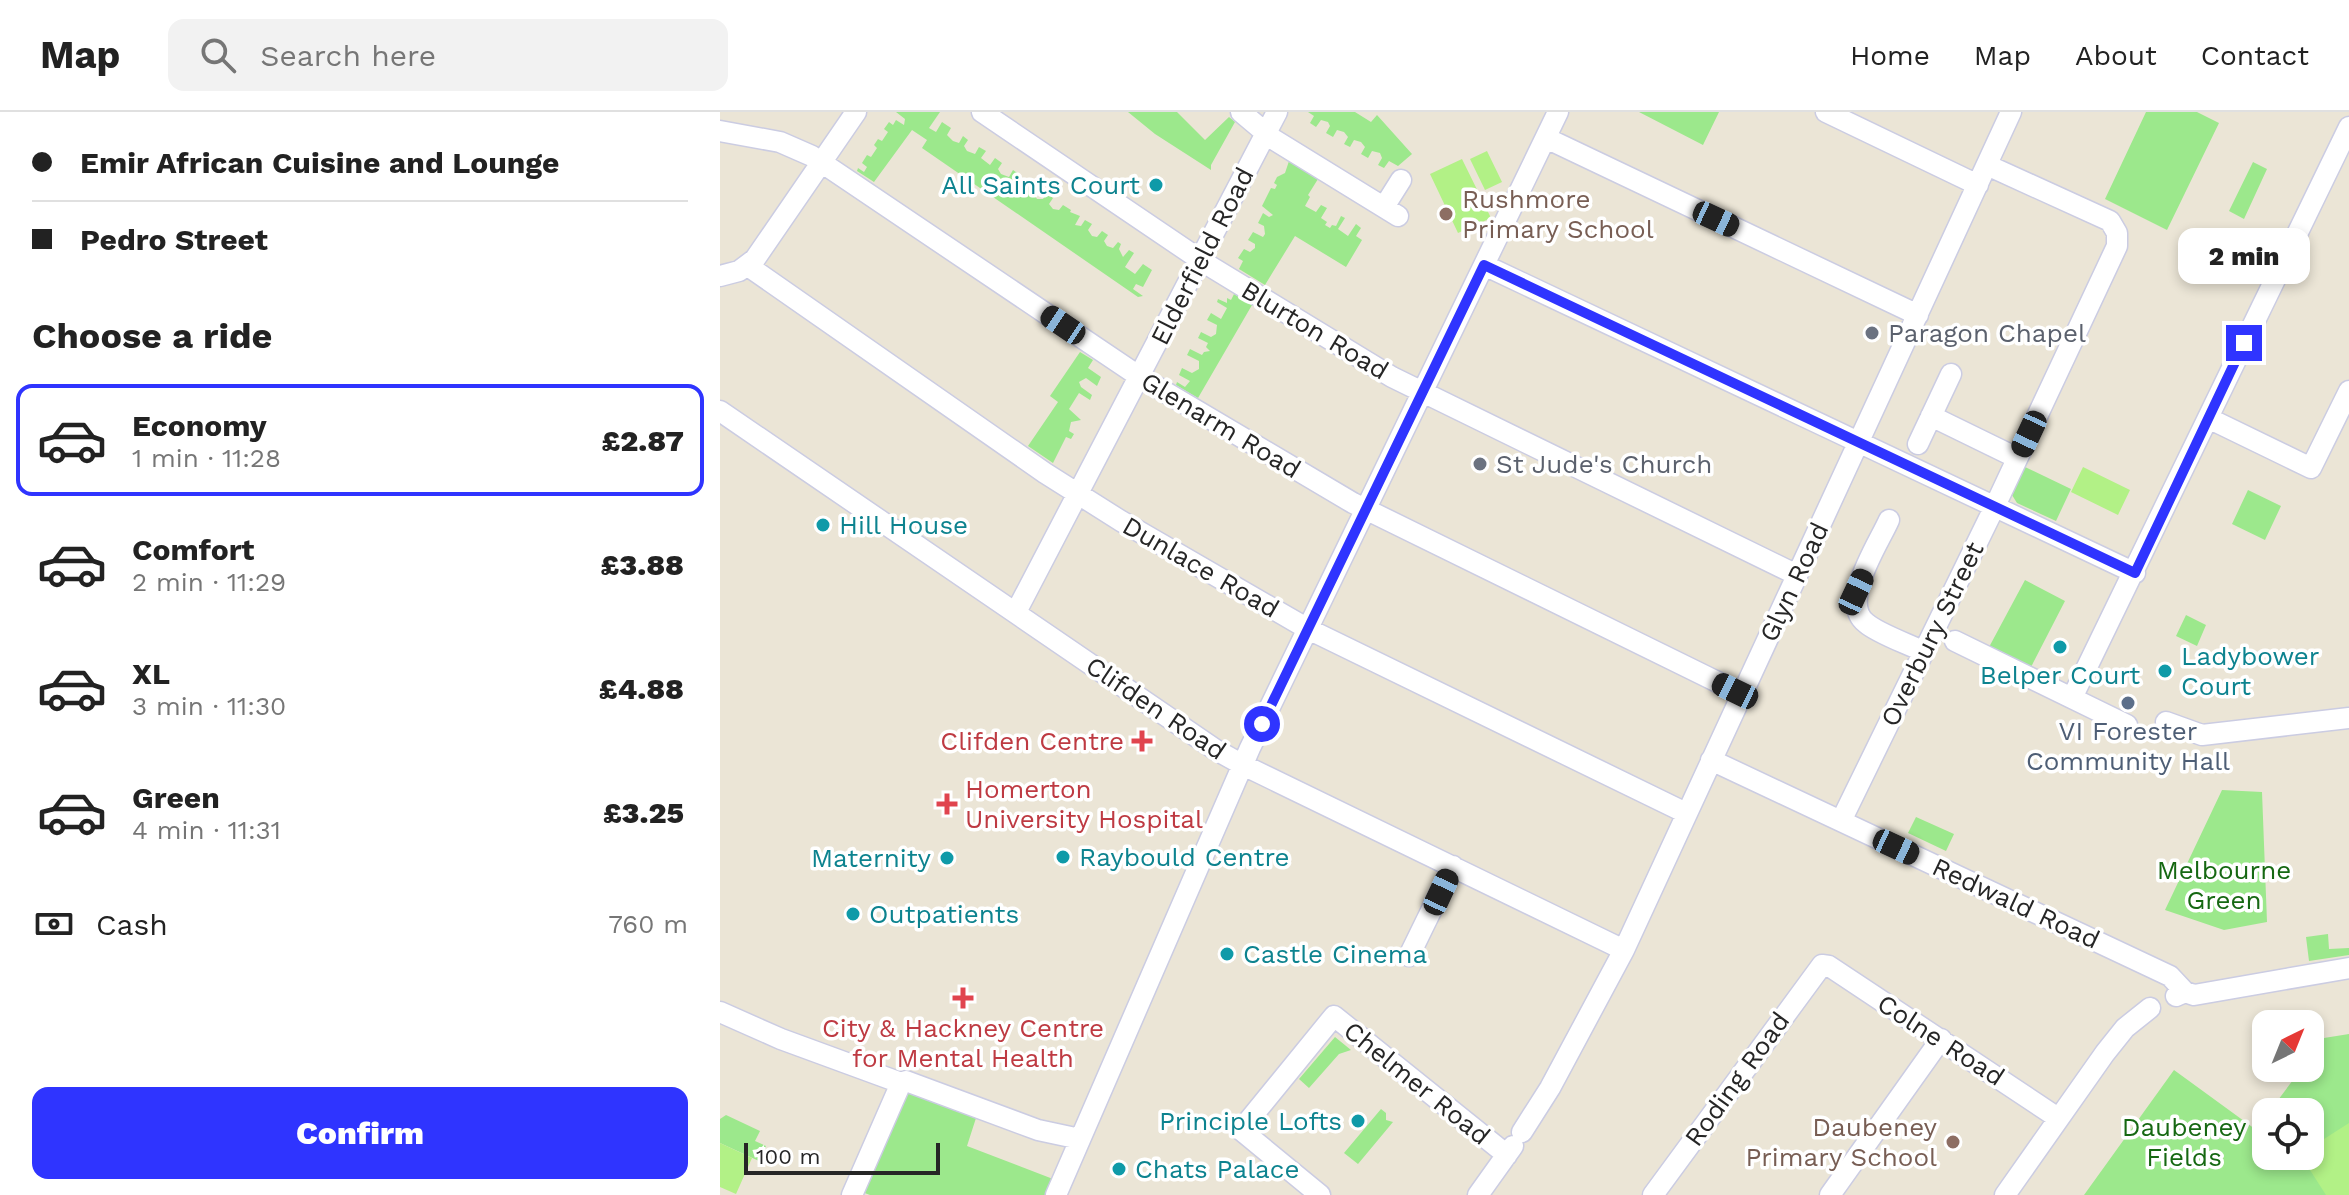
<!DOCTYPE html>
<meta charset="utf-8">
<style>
:root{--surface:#fff;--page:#f2f2f2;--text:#222;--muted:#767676;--line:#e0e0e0;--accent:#2f34ff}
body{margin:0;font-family:"Work Sans",sans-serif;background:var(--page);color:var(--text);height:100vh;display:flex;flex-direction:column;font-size:30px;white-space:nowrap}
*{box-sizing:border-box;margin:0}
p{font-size:26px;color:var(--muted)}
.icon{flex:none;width:44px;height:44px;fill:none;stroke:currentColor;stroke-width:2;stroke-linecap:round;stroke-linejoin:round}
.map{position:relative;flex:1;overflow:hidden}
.panel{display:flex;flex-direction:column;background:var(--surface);width:720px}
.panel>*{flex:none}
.banner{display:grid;align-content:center;height:176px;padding:0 32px;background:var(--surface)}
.needle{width:52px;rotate:43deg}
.fabs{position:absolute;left:1532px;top:898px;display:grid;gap:16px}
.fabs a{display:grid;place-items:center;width:72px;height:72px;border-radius:16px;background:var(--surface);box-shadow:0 4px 12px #0003;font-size:40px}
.scale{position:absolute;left:24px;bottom:20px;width:196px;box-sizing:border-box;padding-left:8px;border:4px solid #262626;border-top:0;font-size:22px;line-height:28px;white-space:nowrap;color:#262626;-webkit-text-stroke:6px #fff;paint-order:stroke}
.end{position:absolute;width:36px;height:36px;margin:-18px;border:10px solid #2f34ff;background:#fff;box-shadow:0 0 0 4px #fff}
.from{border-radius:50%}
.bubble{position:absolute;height:56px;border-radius:16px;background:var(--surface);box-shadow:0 4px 12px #0003;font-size:26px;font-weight:800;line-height:56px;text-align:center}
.car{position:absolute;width:24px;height:48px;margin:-24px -12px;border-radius:10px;box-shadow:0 0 6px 2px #0007;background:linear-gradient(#222 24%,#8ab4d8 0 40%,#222 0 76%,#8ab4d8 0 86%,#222 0)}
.banner b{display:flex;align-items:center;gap:28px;height:76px;font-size:30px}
.banner b+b{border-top:2px solid var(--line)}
.banner i{width:20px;height:20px;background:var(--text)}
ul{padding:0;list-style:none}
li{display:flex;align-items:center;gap:24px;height:112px;margin:0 16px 12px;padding:0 16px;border:4px solid transparent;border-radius:16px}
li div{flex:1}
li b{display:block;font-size:30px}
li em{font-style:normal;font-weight:800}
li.active{border-color:var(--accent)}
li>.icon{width:72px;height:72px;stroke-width:1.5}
h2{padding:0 32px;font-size:36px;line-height:96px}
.pay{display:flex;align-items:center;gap:20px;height:88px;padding:0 32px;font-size:30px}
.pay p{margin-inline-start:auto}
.cta{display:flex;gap:16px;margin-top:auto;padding:16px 32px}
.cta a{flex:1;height:92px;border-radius:16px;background:var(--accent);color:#fff;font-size:32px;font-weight:800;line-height:92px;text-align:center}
header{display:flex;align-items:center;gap:48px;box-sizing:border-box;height:112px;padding:0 40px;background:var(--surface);border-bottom:2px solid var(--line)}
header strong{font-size:38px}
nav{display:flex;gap:44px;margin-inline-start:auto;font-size:28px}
.search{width:560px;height:72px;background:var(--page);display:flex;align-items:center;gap:20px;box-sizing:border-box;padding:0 28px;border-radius:16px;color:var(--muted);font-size:30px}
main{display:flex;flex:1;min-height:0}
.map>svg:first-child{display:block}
.green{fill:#9ce88c}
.pitch{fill:#b2f186}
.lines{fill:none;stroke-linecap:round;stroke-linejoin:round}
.minor-casing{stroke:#cbcce2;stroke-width:23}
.minor{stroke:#fff;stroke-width:20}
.route{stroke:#2f34ff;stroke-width:10}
.culture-dot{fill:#0f9aa8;stroke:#fff;stroke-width:3}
.education-dot{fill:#8d6e63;stroke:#fff;stroke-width:3}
.worship-dot{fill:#6b7280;stroke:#fff;stroke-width:3}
.service-dot{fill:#5c6f8a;stroke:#fff;stroke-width:3}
.health-dot{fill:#e0444e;stroke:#fff;stroke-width:3}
.labels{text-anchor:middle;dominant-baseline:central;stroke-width:7;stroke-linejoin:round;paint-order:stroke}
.culture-label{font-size:26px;fill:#0d838f;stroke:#fff;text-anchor:start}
.education-label{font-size:26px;fill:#785e54;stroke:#fff;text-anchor:start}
.street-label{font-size:26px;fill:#262626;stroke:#fff}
.worship-label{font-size:26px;fill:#5b616d;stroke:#fff;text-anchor:start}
.service-label{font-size:26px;fill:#4e5e75;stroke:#fff}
.health-label{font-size:26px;fill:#be3a42;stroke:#fff;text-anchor:end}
.park-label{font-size:26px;fill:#166812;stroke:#fff}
</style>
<header>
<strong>Map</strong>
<div class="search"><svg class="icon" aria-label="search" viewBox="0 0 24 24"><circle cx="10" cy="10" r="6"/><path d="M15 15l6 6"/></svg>Search here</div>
<nav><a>Home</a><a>Map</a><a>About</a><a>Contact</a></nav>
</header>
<main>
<section class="panel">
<div class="banner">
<b><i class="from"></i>Emir African Cuisine and Lounge</b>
<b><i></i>Pedro Street</b>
</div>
<h2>Choose a ride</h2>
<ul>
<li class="active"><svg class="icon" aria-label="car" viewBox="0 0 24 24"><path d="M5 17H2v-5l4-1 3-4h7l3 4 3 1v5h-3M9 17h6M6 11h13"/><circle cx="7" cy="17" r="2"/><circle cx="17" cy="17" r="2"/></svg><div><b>Economy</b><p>1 min · 11:28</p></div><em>£2.87</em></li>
<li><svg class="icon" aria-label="car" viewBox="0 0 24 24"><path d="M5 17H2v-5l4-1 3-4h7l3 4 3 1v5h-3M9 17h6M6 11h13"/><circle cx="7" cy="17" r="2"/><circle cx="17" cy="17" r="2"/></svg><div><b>Comfort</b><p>2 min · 11:29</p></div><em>£3.88</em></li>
<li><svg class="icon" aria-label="car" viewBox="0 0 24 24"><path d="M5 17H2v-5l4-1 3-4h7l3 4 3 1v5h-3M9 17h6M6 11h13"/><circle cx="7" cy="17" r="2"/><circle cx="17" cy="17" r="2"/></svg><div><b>XL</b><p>3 min · 11:30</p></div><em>£4.88</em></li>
<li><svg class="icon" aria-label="car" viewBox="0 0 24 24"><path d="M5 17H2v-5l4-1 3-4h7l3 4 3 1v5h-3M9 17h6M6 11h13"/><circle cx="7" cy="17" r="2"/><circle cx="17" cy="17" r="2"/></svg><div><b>Green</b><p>4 min · 11:31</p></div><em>£3.25</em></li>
</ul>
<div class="pay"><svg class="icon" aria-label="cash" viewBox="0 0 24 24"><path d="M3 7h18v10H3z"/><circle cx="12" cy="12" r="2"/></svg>Cash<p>760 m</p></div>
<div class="cta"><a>Confirm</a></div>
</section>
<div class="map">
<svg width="1629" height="1083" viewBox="0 0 1629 1083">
<rect width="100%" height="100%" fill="#ebe5d6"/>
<path class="green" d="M176 0H220L209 16 216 20 222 10 231 16 227 23 233 29 239 31 243 24 248 28 244 34 247 39 255 42 259 35 266 39 261 46 270 53 275 46 282 51 278 57 281 62 289 65 293 58 300 63 295 69 298 74 305 76 310 70 317 75 313 81 317 87H323L327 81 333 86 329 92 333 97 339 98 343 93 351 98 350 100 360 104 355 113 361 114 365 108 372 112 368 118 372 124 377 125 382 119 388 123 384 129 387 134 393 136 398 130 401 132 399 137 403 145 409 138 414 141 405 155 415 162 423 152 432 158 423 175 416 172 413 177 423 184 418 185 202 36 207 28 192 18 154 70 137 59 138 56 144 60 147 55 142 51 147 43 151 45 157 36 154 33 158 27 162 29 168 20 164 17 169 10 173 13 176 8 184 13 185 7Z
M408 0H457L485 28 509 5 515 10 491 53V58L435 22Z
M588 0H635L651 10 657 3 692 42 678 54 669 49 664 56 658 53 662 46 660 41 652 39 648 46 641 42 645 35 641 30 634 28 630 35 624 32 628 25 624 20 617 18 613 25 606 21 610 14 608 10 601 8 596 15 590 11 594 4Z
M919 0H999L983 33Z
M1426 0H1477L1499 11 1447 118 1385 87Z
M569 49 598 67 588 83 590 85 585 94 596 100 601 93 607 96 601 106 607 110 605 113 610 116 612 113 616 114 621 104 625 106 618 117 628 124 636 112 641 116 636 124 642 128 626 155 575 124 545 173 519 157 523 149 518 146 524 137 530 140 535 136V132L528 128 533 120 543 125 545 122 544 114 538 111 543 101 549 105 553 103 542 94 551 76 555 77 557 73 554 71 557 65 565 61Z
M1533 50 1547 57 1524 107 1509 99Z
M514 182 532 193 478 286 456 273 457 270 465 275 470 269 459 263 462 256 472 261 479 257V249L467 243 470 237 482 243 484 240 490 239 486 235 488 231 478 226 481 220 491 225 496 222 497 213 487 208 491 201 501 207 507 196 497 190 498 187 507 191V186L511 188Z
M360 240 373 248 368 256 381 265 377 274 366 266 359 270 361 275 372 283 370 288 359 281 349 297 361 308 351 310 349 319 354 322 351 327 346 325 333 351 308 334 338 290 330 284Z
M1305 355 1351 377 1336 409 1297 391 1292 383Z
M1528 378 1561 394 1545 428 1512 412Z
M1305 468 1345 489 1310 557 1268 537Z
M1466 503 1486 513 1477 534 1456 524Z
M1502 678 1542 680 1547 810 1504 818 1445 798Z
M1196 705 1234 722 1226 739 1188 721Z
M1608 822 1609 837 1629 836V843L1589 849 1586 825Z
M1629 922V1083H1364L1454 958 1535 1017 1546 1004V1044H1590V1000H1549L1582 956H1590V945L1604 926Z
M615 925 631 938 619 942 589 976 579 967Z
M185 980 256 1006 247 1034 333 1067 326 1083H150L142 1080Z
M661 997 666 1001V1008L673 1010 638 1052 624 1041Z
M6 1003 40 1019 35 1029 46 1034 39 1049 0 1031V1007Z"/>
<path class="pitch" d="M767 39 782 70 765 78 750 47Z
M742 47 771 106 738 121 710 62Z
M1363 355 1410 378 1398 403 1351 380Z
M1629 1011V1083H1606L1581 1044H1590V1036Z
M0 1031 32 1046 16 1082 0 1075Z"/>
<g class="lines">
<g class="minor-casing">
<path id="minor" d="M262 0 488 153 672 265 1077 463
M521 0 553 27 678 104
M1106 0 1258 73
M0 19 60 30 92 44 420 265 633 391 1022 582
M826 26 1198 203
M664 95 681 68
M764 153 1415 461
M28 154 325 361 401 409 588 517 966 701
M0 164 19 159 35 147 136 0
M0 299 496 638 523 653 904 838
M1211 304 1297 346
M1488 306 1591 356 1629 279
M1198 332 1231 262
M1169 408C1158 433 1119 490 1146 511 1157 521 1188 532 1202 539
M296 500 557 0
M1235 529 1407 613
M1352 586 1629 15
M1446 610 1482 623 1629 606
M991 648 1450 864 1465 880
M1121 709 1275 394 1397 134V121L1390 109 1267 53
M689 844 733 754
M1456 884 1465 880 1474 883 1629 856
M0 900 61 927 181 971 186 969 318 1018 360 1027
M802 1020 830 976 904 838 1291 0
M132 1083 181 971
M336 1083 530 636 838 0
M600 1083 521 1018 614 904 787 1043
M758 1083 793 1034
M933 1083 1102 853 1109 854 1338 1006
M1110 1083 1221 927
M1285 1083 1385 941 1405 916 1430 896"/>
</g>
<use href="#minor" class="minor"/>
</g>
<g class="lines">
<path class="route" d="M542 612 764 153 1415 461 1524 231"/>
</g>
<g class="culture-dot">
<circle cx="436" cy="73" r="8"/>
<circle cx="103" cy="413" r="8"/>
<circle cx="1340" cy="535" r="8"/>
<circle cx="1445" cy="559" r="8"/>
<circle cx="343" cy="745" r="8"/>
<circle cx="227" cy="746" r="8"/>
<circle cx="133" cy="802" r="8"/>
<circle cx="507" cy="842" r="8"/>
<circle cx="638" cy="1009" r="8"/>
<circle cx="399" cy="1057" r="8"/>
</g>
<g class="education-dot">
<circle cx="726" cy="102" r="8"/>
<circle cx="1233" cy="1030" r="8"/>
</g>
<g class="worship-dot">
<circle cx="1152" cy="221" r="8"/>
<circle cx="760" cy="352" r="8"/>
</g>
<circle class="service-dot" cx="1408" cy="591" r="8"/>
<g class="health-dot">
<path d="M418 617h8v8h8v8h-8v8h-8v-8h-8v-8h8z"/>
<path d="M223 680h8v8h8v8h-8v8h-8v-8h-8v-8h8z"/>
<path d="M239 874h8v8h8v8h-8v8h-8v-8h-8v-8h8z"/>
</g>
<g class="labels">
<g class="culture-label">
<text x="420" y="73" text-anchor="end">All Saints Court</text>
<text x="119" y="413">Hill House</text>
<text x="1461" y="544">Ladybower<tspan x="1461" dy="30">Court</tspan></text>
<text x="1340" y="563" text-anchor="middle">Belper Court</text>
<text x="359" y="745">Raybould Centre</text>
<text x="211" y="746" text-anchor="end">Maternity</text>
<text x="149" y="802">Outpatients</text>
<text x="523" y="842">Castle Cinema</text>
<text x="622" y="1009" text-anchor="end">Principle Lofts</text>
<text x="415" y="1057">Chats Palace</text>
</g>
<g class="education-label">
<text x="742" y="87">Rushmore<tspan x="742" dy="30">Primary School</tspan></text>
<text x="1217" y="1015" text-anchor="end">Daubeney<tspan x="1217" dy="30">Primary School</tspan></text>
</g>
<g class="street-label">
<text transform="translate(482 144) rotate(-63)">Elderfield Road</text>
<text transform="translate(595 218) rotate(31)">Blurton Road</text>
<text transform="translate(501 313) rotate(31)">Glenarm Road</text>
<text transform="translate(481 455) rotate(30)">Dunlace Road</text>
<text transform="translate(1074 470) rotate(-65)">Glyn Road</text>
<text transform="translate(1212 522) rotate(-64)">Overbury Street</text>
<text transform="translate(436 596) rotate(34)">Clifden Road</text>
<text transform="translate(1296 791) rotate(25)">Redwald Road</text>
<text transform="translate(1221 928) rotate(33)">Colne Road</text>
<text transform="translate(1017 967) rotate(-54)">Roding Road</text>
<text transform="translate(697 971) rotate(39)">Chelmer Road</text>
</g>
<g class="worship-label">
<text x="1168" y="221">Paragon Chapel</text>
<text x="776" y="352">St Jude's Church</text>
</g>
<g class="service-label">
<text x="1408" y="619">VI Forester<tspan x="1408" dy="30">Community Hall</tspan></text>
</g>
<g class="health-label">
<text x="404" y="629">Clifden Centre</text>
<text x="245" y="677" text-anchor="start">Homerton<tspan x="245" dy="30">University Hospital</tspan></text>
<text x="243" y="916" text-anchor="middle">City &amp; Hackney Centre<tspan x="243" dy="30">for Mental Health</tspan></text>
</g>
<g class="park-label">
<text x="1504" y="758">Melbourne<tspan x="1504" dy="30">Green</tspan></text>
<text x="1464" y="1015">Daubeney<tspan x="1464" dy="30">Fields</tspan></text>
</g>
</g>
</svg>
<div class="fabs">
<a><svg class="needle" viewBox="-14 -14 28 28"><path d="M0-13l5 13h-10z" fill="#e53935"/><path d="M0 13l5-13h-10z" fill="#767676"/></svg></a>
<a><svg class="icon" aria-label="locate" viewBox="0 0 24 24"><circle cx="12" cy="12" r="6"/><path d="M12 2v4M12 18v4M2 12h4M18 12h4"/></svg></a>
</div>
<div class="scale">100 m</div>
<i class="end from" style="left:542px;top:612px"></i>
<i class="end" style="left:1524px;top:231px"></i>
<div class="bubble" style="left:1458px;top:116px;width:132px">2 min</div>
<i class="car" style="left:996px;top:107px;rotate:115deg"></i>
<i class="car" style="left:343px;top:213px;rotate:304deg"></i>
<i class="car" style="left:1309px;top:322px;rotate:205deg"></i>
<i class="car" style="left:1136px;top:480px;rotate:25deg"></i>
<i class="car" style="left:1015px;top:579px;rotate:296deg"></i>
<i class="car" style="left:1176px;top:735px;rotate:115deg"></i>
<i class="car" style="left:721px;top:780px;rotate:25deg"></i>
</div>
</main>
